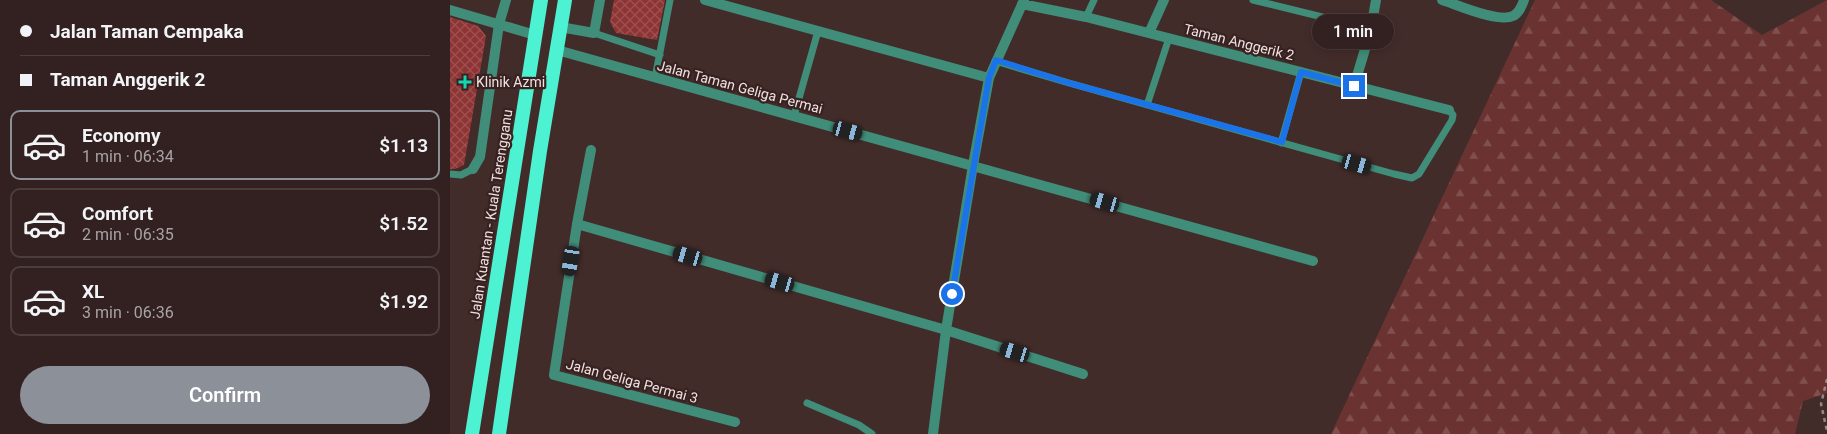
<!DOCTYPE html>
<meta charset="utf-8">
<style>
:root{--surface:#322120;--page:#3d2e2d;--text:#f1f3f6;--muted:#a8a3a5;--line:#4d3e3e;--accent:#8c9099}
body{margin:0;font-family:Roboto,sans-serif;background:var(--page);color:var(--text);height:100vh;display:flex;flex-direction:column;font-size:19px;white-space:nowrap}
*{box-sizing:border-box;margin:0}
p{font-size:16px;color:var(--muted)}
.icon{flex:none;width:28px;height:28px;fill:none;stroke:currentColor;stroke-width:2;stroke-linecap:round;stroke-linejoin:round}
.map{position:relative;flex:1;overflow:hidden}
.panel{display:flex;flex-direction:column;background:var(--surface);width:450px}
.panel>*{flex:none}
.hud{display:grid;align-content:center;height:110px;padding:0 20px;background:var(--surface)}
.end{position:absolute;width:22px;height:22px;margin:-11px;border:6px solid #1a73e8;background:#fff;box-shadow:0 0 0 2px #fff}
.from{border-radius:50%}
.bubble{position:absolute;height:35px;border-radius:18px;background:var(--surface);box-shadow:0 2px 8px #0003,0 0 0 1px var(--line);font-size:16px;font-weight:600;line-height:35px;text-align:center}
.car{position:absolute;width:15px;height:30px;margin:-15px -8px;border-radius:6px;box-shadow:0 0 4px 1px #0007;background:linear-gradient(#222 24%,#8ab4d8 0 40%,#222 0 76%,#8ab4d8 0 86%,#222 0)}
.hud b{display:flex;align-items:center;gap:18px;height:48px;font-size:19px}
.hud b+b{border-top:1px solid var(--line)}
.hud i{width:12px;height:12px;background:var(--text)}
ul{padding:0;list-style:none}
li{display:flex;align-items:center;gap:15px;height:70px;margin:0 10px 8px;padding:0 10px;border:2px solid var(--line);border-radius:10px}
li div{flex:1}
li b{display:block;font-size:19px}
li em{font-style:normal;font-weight:600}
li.current{border-color:var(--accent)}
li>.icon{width:45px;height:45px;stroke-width:1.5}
.action{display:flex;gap:10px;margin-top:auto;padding:10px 20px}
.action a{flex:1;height:58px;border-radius:30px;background:var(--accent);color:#fff;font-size:20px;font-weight:600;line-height:58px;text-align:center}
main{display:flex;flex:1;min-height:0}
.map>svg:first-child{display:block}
.forest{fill:url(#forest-firs)}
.building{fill:url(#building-cross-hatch)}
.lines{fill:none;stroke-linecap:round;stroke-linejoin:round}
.path{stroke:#998785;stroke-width:2.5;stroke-dasharray:4 4;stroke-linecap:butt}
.service{stroke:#408d7a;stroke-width:7}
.minor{stroke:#408d7a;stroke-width:10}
.trunk{stroke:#4cf2d2;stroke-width:14}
.route{stroke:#1a73e8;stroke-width:6}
.poi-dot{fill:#17d5b2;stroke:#372221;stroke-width:2}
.labels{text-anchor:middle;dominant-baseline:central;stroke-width:4.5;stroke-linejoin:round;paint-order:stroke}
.street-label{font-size:14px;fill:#f0e1e0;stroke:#372221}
.poi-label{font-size:14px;fill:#f0e1e0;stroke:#372221;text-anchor:start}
</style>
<main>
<section class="panel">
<div class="hud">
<b><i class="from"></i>Jalan Taman Cempaka</b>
<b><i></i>Taman Anggerik 2</b>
</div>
<ul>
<li class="current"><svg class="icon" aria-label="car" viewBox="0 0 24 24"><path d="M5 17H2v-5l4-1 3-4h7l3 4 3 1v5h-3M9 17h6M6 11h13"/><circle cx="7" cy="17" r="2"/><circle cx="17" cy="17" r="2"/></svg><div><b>Economy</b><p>1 min · 06:34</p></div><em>$1.13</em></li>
<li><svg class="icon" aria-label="car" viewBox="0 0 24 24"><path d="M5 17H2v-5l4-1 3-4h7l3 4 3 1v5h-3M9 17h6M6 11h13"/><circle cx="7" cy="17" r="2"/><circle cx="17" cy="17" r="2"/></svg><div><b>Comfort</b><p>2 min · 06:35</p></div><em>$1.52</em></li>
<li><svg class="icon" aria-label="car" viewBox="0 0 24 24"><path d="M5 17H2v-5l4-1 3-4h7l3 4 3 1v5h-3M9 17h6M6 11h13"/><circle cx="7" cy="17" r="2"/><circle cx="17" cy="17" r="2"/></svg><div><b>XL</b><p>3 min · 06:36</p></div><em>$1.92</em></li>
</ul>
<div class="action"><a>Confirm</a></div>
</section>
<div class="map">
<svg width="1377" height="434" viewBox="0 0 1377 434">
<defs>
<pattern id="forest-firs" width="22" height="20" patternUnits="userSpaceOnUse" patternTransform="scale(1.25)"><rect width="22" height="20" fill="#6a3332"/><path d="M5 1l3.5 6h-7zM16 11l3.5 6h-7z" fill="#80504f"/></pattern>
<pattern id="building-cross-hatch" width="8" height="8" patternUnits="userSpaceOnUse" patternTransform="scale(1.25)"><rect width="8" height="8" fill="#8e3434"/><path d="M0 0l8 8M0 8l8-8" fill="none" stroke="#9e5151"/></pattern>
</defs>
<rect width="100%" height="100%" fill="#422c2a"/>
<path class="forest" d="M1085 0H1261L1312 35 1377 0V393L1353 401 1345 434H881Z"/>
<path class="building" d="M164 0H215L207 40 166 33 160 22Z
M0 17 28 26 36 36 14 165 5 169H0Z"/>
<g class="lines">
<path class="path" d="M1377 379 1371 404 1377 431"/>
<path class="service" d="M803 0 921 29
M636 17 644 0
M144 33 210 55
M545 61 619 83 944 174 962 178 969 174 1002 120 1003 115 999 110
M205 78 220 0
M697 105 719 38
M344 116 368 31
M831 143 851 72
M0 174 11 175 23 169
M357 403 409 425 422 434"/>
<path class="minor" d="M255 0 539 78
M992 0C1008 5 1048 23 1063 16 1069 13 1072 6 1074 0
M572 4 636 17 999 110
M0 10 85 35
M110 27 144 33 150 0
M699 33 714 0
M107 50 863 261
M904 86 921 29 926 0
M141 150 127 224 104 375 285 422
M23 169 30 157 49 24 56 0
M127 224 496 330 633 374
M483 434 496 330 523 165 539 78 574 0"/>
<path class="trunk" d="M22 434 91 0
M49 434 90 151 115 0"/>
</g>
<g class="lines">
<path class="route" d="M502 294 536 95 539 78 546 60 619 83 832 142 851 72 904 86"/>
</g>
<path class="poi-dot" d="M12.5 74.5h5v5h5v5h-5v5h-5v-5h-5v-5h5z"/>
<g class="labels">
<g class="street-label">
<text transform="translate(789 42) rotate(14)">Taman Anggerik 2</text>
<text transform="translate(290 87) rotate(15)">Jalan Taman Geliga Permai</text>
<text transform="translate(41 214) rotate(-81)">Jalan Kuantan - Kuala Terengganu</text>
<text transform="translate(182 381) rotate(15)">Jalan Geliga Permai 3</text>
</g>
<g class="poi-label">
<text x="26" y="82">Klinik Azmi</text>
</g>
</g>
</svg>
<i class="end from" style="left:502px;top:294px"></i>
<i class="end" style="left:904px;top:86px"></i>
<div class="bubble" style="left:862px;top:14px;width:82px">1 min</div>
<i class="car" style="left:398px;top:131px;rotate:105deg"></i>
<i class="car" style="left:907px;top:164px;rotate:106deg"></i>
<i class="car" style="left:655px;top:202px;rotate:286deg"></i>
<i class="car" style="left:238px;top:256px;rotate:286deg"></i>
<i class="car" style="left:121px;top:261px;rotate:189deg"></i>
<i class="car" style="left:330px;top:282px;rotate:286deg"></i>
<i class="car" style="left:565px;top:352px;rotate:287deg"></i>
</div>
</main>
